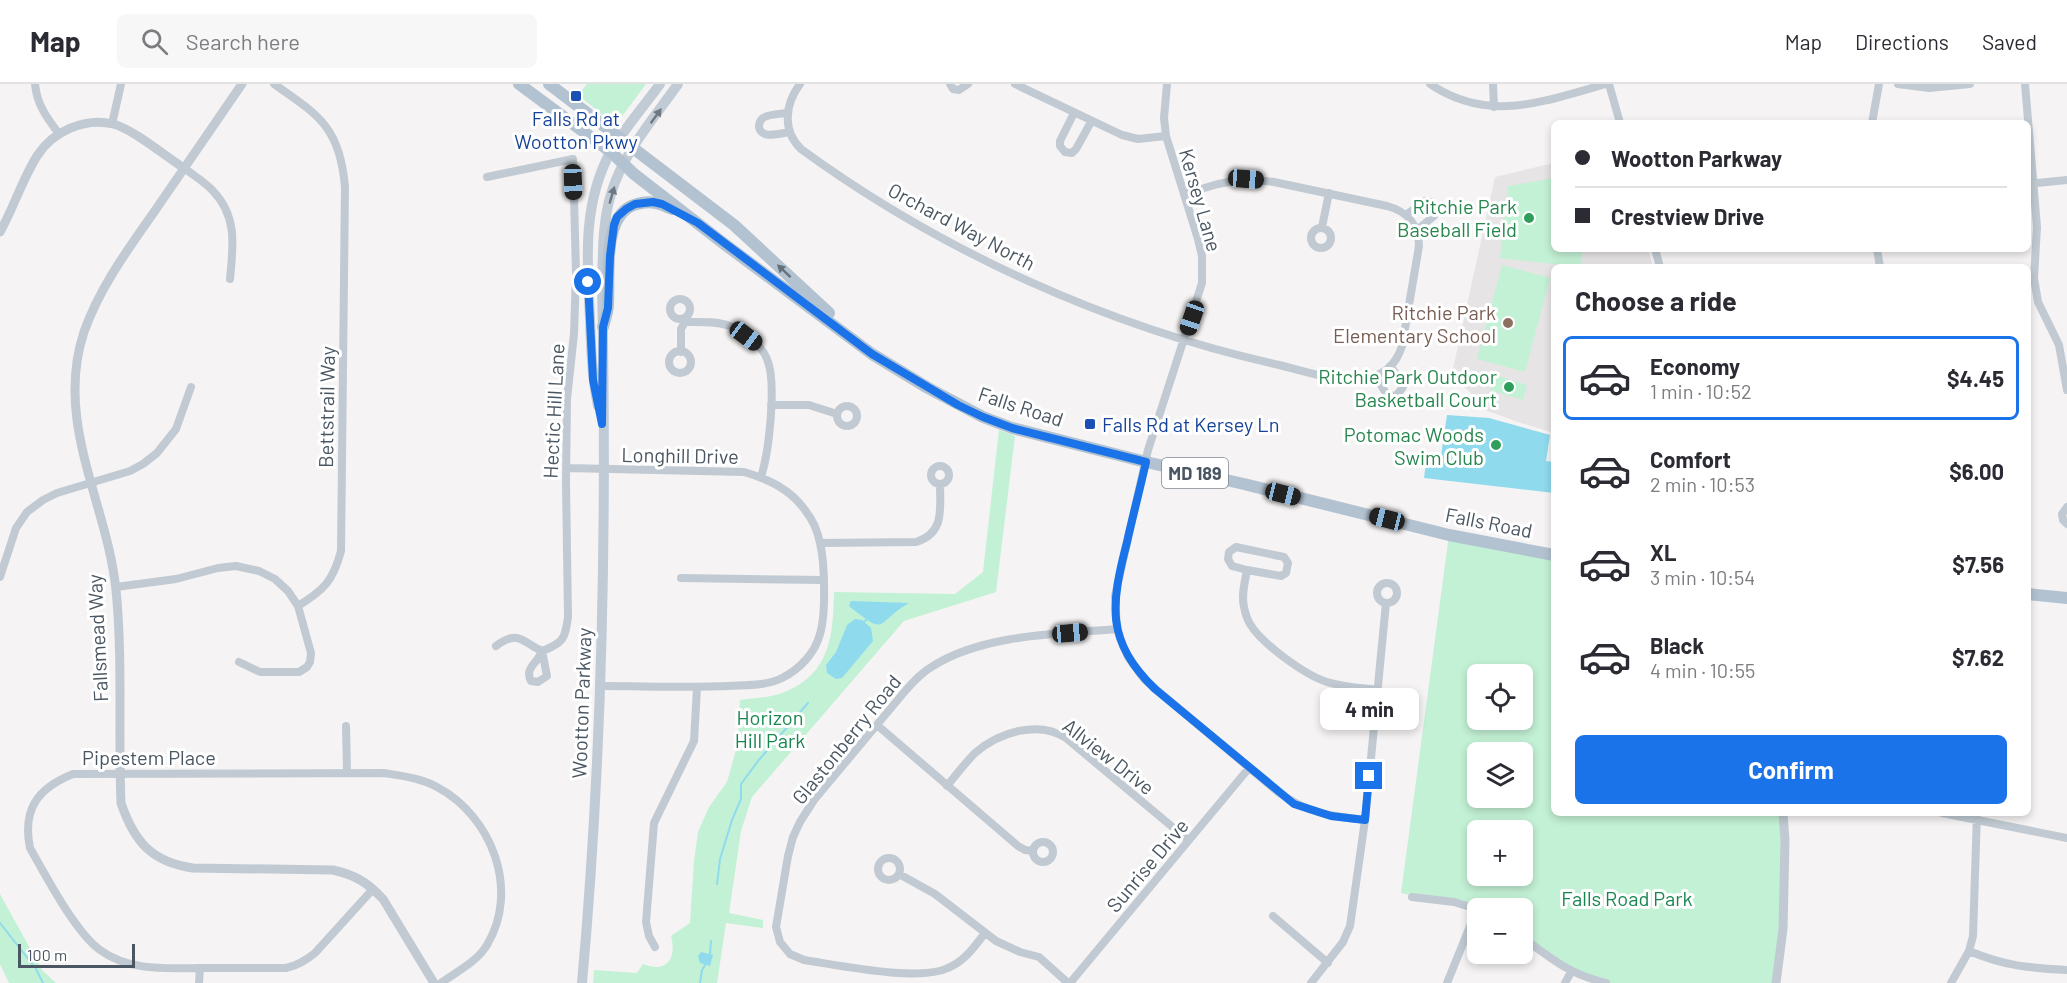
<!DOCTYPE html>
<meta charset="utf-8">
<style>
:root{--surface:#fff;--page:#f7f7f7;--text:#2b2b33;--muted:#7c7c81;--line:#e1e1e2;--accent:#1a73e8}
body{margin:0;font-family:Barlow,sans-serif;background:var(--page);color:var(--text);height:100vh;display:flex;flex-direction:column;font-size:22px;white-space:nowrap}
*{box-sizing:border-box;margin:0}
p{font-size:20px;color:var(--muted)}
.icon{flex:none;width:33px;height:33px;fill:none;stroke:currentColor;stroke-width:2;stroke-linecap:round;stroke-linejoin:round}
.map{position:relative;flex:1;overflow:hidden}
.drawer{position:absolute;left:1551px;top:180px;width:480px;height:552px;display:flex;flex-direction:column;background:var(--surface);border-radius:9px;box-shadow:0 3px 9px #0003}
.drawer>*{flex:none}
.banner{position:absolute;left:1551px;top:36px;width:480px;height:132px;border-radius:9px;box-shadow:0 3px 9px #0003;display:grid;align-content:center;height:132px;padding:0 24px;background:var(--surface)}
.buttons{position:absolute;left:1467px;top:580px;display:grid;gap:12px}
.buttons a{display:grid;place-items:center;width:66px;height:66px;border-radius:9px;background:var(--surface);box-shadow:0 3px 9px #0003;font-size:30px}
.scale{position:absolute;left:18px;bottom:15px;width:117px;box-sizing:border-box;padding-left:6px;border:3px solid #4a5661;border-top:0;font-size:16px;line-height:21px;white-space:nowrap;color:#4a5661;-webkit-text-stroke:4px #fff;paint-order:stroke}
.end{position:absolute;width:27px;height:27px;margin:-14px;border:8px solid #1a73e8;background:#fff;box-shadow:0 0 0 3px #fff}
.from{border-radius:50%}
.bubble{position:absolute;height:42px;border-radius:9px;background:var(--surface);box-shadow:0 3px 9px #0003;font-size:20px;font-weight:700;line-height:42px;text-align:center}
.car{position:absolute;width:18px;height:36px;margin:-18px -9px;border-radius:8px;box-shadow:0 0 4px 2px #0007;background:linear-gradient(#222 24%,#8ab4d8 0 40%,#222 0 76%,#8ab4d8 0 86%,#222 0)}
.banner b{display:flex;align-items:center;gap:21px;height:57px;font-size:22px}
.banner b+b{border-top:2px solid var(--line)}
.banner i{width:15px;height:15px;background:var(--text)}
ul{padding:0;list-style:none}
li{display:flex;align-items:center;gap:18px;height:84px;margin:0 12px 9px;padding:0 12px;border:3px solid transparent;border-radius:9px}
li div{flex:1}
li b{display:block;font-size:22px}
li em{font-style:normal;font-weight:700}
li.on{border-color:var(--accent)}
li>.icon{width:54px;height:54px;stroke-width:1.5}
h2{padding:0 24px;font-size:27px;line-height:72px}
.button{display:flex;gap:12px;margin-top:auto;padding:12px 24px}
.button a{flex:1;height:69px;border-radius:9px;background:var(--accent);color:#fff;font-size:24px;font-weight:700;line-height:69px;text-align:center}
header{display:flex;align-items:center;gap:36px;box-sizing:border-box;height:84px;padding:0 30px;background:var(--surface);border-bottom:2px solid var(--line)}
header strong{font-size:28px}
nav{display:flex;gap:33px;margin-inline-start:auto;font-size:21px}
.search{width:420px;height:54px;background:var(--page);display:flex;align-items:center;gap:15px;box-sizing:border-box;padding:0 21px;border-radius:9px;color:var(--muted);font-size:22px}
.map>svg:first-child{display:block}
.education{fill:#e6e4e5}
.green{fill:#c3f1d5;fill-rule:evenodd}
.water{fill:#90daee}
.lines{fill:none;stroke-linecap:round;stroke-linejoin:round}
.stream{stroke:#90daee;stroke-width:2}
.minor{stroke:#c1cad2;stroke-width:8}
.tertiary{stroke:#c1cad2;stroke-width:9}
.secondary{stroke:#c1cbd6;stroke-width:10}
.primary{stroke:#b3c2d1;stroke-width:12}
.oneway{fill:#6e7984}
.oneway2{fill:#64717d}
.route{stroke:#1a73e8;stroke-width:8}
.transit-dot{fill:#1a4fb4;stroke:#fff;stroke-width:2}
.leisure-dot{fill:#2e9e5b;stroke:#fff;stroke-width:2}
.education-dot{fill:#8d6e63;stroke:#fff;stroke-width:2}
.labels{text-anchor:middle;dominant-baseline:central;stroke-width:6;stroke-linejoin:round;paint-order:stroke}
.shield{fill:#fff;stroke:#808990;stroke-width:1.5}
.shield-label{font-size:18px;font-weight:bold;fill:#4a5661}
.transit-label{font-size:20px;fill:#164399;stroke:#fff}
.street-label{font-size:20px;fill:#4a5661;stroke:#fff}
.leisure-label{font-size:20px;fill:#27864d;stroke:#fff;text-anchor:end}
.education-label{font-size:20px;fill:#785e54;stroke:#fff;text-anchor:end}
.park-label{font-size:20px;fill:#17864f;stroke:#fff}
</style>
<header>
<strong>Map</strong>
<div class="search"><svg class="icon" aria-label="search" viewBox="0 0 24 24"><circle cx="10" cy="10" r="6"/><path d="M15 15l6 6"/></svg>Search here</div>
<nav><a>Map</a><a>Directions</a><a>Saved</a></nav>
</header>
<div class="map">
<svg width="2067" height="899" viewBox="0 0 2067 899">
<rect width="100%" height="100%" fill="#f5f3f3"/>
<path class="education" d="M1554 79V165H1648L1653 183H1554V349L1518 338 1485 326 1469 307 1451 294 1495 93Z"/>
<path class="green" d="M587 0H646L623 31 614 35 604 32 578 11Z
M1554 94V165H1583L1580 183 1500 174 1508 102Z
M1502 181 1550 194 1525 288 1477 275Z
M1495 291 1527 301 1523 316 1490 306Z
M999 346 1015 352 996 508 904 537 752 713 741 747 729 829 763 836V844L726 839 717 899H593L594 886 637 889 643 880C667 890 677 874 671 852L690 839 694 777 698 748 709 723 727 698 738 659 740 616C753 614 770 614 782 609 830 591 833 553 834 508L955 510 983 488Z
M1449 451 1554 471V729H1783L1784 737 1776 899H1606L1590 895 1523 853 1522 825H1478L1401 809ZM1478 591H1522V636H1478ZM1478 669H1522V714H1478ZM1478 747H1522V792H1478Z
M0 810 42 886 56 899H9L0 880Z"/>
<path class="water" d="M1447 331 1489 334 1550 351 1546 377 1554 378V409L1424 394 1427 371 1441 372Z
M851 517 909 519C874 539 889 554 849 522Z
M855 535 862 536 871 544 873 557 842 594 836 595 827 589 826 581 836 568 847 541Z
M701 868 713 871 710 882 700 879 698 872Z"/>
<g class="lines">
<path class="stream" d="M864 538 866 536
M717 800 720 775 732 736 741 715V700L758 677 808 619
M0 839 36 885 43 899
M710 870 711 857
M700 899 702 886 705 881"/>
<path class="minor" d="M35 0C37 21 47 34 59 50
M274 0C320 32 340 44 345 103L341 467C333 497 324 506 298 522
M800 0C785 20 782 47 801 65 942 168 1109 243 1279 281 1318 290 1385 317 1402 262L1419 162C1419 140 1406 127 1387 122L1274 98 1246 95 1218 100 1184 110
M950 0 953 5 959 6 968 0
M1015 0 1122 51 1138 55 1166 52
M1167 0 1164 34 1166 52 1198 155 1202 172V199L1148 366 1115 512 1117 545 1122 559 1128 573 1145 596 1278 708C1307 729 1330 732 1365 736
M1430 0C1489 40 1544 17 1606 0
M1493 0 1494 23
M1609 0 1620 39
M1898 0 1929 4 1970 0
M2025 0 2037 143 2034 194 2038 218 2059 261 2067 306
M787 29C780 30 768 30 763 34 760 36 759 40 759 43 761 56 781 49 790 48
M1074 29 1060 57V62L1065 68 1072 69 1076 65 1091 38
M1872 39 1879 0
M112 40 121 0
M184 84C193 91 205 98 213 107 238 133 233 163 230 195
M487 93 573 75 576 189 574 250 567 315 566 399 568 533C565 554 564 559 542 567L547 592 538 598 531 597C524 584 538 579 542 567 522 558 519 545 496 562
M2028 100 2067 96
M1406 131 1425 117 1431 118 1436 125 1434 132 1417 146
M1322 143 1329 109
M1311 154a10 10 0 1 1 20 0a10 10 0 1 1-20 0Z
M1655 165 1660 183
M1877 165 1880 183
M670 225a10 10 0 1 1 20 0a10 10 0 1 1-20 0Z
M669 278a11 11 0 1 1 22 0a11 11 0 1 1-22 0Z
M681 268V245L685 238C699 238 717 237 730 242 744 246 762 262 767 275 777 298 769 368 761 393
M1376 293 1387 311 1396 312 1403 303V299L1390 282
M771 321H809L837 330
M837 332a10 10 0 1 1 20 0a10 10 0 1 1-20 0Z
M931 391a9 9 0 1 1 18 0a9 9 0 1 1-18 0Z
M567 384 744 388C768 395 790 405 805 426 812 435 818 448 820 459 825 480 826 530 820 550 815 569 800 585 782 594 766 602 747 601 729 602 686 604 644 602 601 602
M2067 423 2062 430 2063 436 2067 440
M820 459 916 458C945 449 940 425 940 400
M1247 486 1281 492 1286 489 1288 479 1284 473 1236 463 1229 468 1228 475 1232 482 1247 486C1245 498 1241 510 1244 523 1245 528 1247 535 1250 540 1262 560 1305 591 1327 598 1343 603 1361 604 1378 606
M0 493 16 444 27 428 43 416 57 409 130 387 143 380 157 369 176 345 191 303
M681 494 823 496
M1377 509a10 10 0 1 1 20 0a10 10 0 1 1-20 0Z
M116 503 176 495 218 484 236 482 259 487 275 495 288 507 298 522 311 569 310 578 307 583 299 588H260L239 578
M877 641 1018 762 1025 766 1033 767
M346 642 347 689
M947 702C956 691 965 679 975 669 999 648 1038 636 1066 654L1188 756
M1942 729 2067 754
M1033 768a10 10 0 1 1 20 0a10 10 0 1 1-20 0Z
M878 785a11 11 0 1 1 22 0a11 11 0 1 1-22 0Z
M899 790 935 810 996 857 1020 868 1039 873 1068 899
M373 805 315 869C305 877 298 881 286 884 258 884 230 884 202 884 168 884 130 888 100 866 75 848 46 792 30 764 22 725 38 704 73 690L384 689C402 692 421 694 437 703 492 732 520 806 487 861 477 878 456 888 441 899
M1412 813 1454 818 1477 825 1447 899
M1273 832 1328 879
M985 849C974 863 965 877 948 884 919 898 838 881 804 876L790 870 780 858 776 843 788 772 793 753 800 738 814 716 906 606C914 597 922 588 933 582 984 550 1059 550 1117 545
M1522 853C1552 875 1569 890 1606 899
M655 863 649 852 646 838 654 739 694 657 697 604
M1969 867C2005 882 2029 884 2067 886
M199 899 200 884
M1070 899 1249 684
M1311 899 1343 858 1350 842 1365 736 1386 519
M1565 899 1571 888
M1951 899 1969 867 1973 852 1977 729"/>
<path class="tertiary" d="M242 0C212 44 182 87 152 131 126 168 99 205 84 248 54 338 107 419 116 506 123 576 118 648 121 719 134 757 151 778 193 784L333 786C355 791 367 798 383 815L434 899
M0 148C14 123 22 96 37 72 52 48 84 33 113 40 133 45 165 72 184 84
M1776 899 1783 845 1785 756 1783 729"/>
<path class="secondary" d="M598 322C592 293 591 264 590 234 587 178 582 119 611 67 625 44 644 22 660 0
M582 899C603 667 607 434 602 202 603 172 602 139 611 110 623 69 654 34 678 0"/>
<path class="primary" d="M519 0 611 68 634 90 723 159 872 270 928 304 983 333 1012 344 1146 378 1244 400 1449 451 1554 471
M549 0 734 141 829 229
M603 243C605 235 608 228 608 220 610 191 601 129 637 120 650 116 660 119 672 125
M2028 510 2067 514"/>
</g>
<defs><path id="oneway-solid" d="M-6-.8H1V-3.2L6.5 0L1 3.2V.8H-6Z" transform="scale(1.5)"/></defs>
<g class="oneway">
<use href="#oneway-solid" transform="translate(656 32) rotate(-54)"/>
<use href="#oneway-solid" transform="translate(612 111) rotate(-74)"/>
</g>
<use class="oneway2" href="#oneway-solid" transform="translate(784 187) rotate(-137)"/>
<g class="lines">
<path class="route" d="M588 198 593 296 602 340 603 243 608 224 610 172 614 141 617 133 626 125 635 120 653 118 662 120 698 139 872 270 958 321 983 333 1012 344 1146 378C1140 405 1133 431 1127 458 1111 520 1105 557 1155 605L1294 720 1331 732 1365 736 1369 692"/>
</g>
<g class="transit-dot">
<rect x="570" y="6" width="12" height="12" rx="3"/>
<rect x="1084" y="334" width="12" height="12" rx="3"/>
</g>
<g class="leisure-dot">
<circle cx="1529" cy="134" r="6"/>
<circle cx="1509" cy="303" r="6"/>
<circle cx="1496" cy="361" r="6"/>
</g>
<circle class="education-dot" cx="1508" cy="239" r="6"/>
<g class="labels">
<rect class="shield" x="1162" y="374" width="66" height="30" rx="4.5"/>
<g class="shield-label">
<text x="1195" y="389">MD 189</text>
</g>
<g class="transit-label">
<text x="576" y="34">Falls Rd at<tspan x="576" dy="23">Wootton Pkwy</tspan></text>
<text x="1102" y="340" text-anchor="start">Falls Rd at Kersey Ln</text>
</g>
<g class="street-label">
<text transform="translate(1201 116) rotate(74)">Kersey Lane</text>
<text transform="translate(962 142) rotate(28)">Orchard Way North</text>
<text transform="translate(1021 322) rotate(18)">Falls Road</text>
<text transform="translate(326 323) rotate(-89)">Bettstrail Way</text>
<text transform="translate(553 327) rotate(-87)">Hectic Hill Lane</text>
<text transform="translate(680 371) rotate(1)">Longhill Drive</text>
<text transform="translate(1489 438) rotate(11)">Falls Road</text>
<text transform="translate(97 554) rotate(-93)">Fallsmead Way</text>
<text transform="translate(581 619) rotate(-88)">Wootton Parkway</text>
<text transform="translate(846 655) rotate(-51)">Glastonberry Road</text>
<text transform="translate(1109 672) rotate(38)">Allview Drive</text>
<text x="149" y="673">Pipestem Place</text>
<text transform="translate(1147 781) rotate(-50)">Sunrise Drive</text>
</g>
<g class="leisure-label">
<text x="1517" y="122">Ritchie Park<tspan x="1517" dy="23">Baseball Field</tspan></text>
<text x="1497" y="292">Ritchie Park Outdoor<tspan x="1497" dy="23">Basketball Court</tspan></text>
<text x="1484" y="350">Potomac Woods<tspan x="1484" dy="23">Swim Club</tspan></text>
</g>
<g class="education-label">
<text x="1496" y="228">Ritchie Park<tspan x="1496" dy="23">Elementary School</tspan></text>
</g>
<g class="park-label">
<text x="770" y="633">Horizon<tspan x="770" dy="23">Hill Park</tspan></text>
<text x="1627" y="814">Falls Road Park</text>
</g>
</g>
</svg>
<div class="buttons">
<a><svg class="icon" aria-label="locate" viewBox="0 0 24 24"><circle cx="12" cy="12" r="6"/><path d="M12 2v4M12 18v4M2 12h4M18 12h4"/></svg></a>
<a><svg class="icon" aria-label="layers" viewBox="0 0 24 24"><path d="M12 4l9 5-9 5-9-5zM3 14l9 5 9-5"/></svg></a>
<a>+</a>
<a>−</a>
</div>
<div class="scale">100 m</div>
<i class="end from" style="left:588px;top:198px"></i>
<i class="end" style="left:1369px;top:692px"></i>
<div class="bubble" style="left:1320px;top:604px;width:99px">4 min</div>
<i class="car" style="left:1246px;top:95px;rotate:94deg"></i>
<i class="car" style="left:573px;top:98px;rotate:178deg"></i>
<i class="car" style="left:1192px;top:234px;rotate:199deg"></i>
<i class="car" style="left:746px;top:252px;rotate:127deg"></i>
<i class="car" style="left:1283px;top:410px;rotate:104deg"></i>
<i class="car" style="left:1387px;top:435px;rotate:284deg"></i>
<i class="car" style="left:1070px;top:549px;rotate:85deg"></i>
<div class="banner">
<b><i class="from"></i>Wootton Parkway</b>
<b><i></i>Crestview Drive</b>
</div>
<section class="drawer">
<h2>Choose a ride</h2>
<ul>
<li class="on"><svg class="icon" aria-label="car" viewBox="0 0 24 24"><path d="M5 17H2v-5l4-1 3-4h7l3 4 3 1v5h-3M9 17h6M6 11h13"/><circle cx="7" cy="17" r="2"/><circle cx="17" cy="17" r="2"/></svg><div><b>Economy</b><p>1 min · 10:52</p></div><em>$4.45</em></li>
<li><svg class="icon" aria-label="car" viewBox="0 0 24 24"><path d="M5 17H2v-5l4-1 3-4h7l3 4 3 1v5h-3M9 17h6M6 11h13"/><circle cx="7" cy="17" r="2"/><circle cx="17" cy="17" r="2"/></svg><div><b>Comfort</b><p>2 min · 10:53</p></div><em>$6.00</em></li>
<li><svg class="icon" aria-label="car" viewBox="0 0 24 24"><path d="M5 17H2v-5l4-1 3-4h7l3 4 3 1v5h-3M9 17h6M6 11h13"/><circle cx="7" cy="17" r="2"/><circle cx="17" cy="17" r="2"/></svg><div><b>XL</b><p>3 min · 10:54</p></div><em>$7.56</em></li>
<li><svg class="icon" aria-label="car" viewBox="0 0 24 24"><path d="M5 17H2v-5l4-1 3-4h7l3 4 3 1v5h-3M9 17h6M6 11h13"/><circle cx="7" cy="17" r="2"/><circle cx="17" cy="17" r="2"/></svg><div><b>Black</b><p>4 min · 10:55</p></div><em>$7.62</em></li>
</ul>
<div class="button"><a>Confirm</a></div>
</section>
</div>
